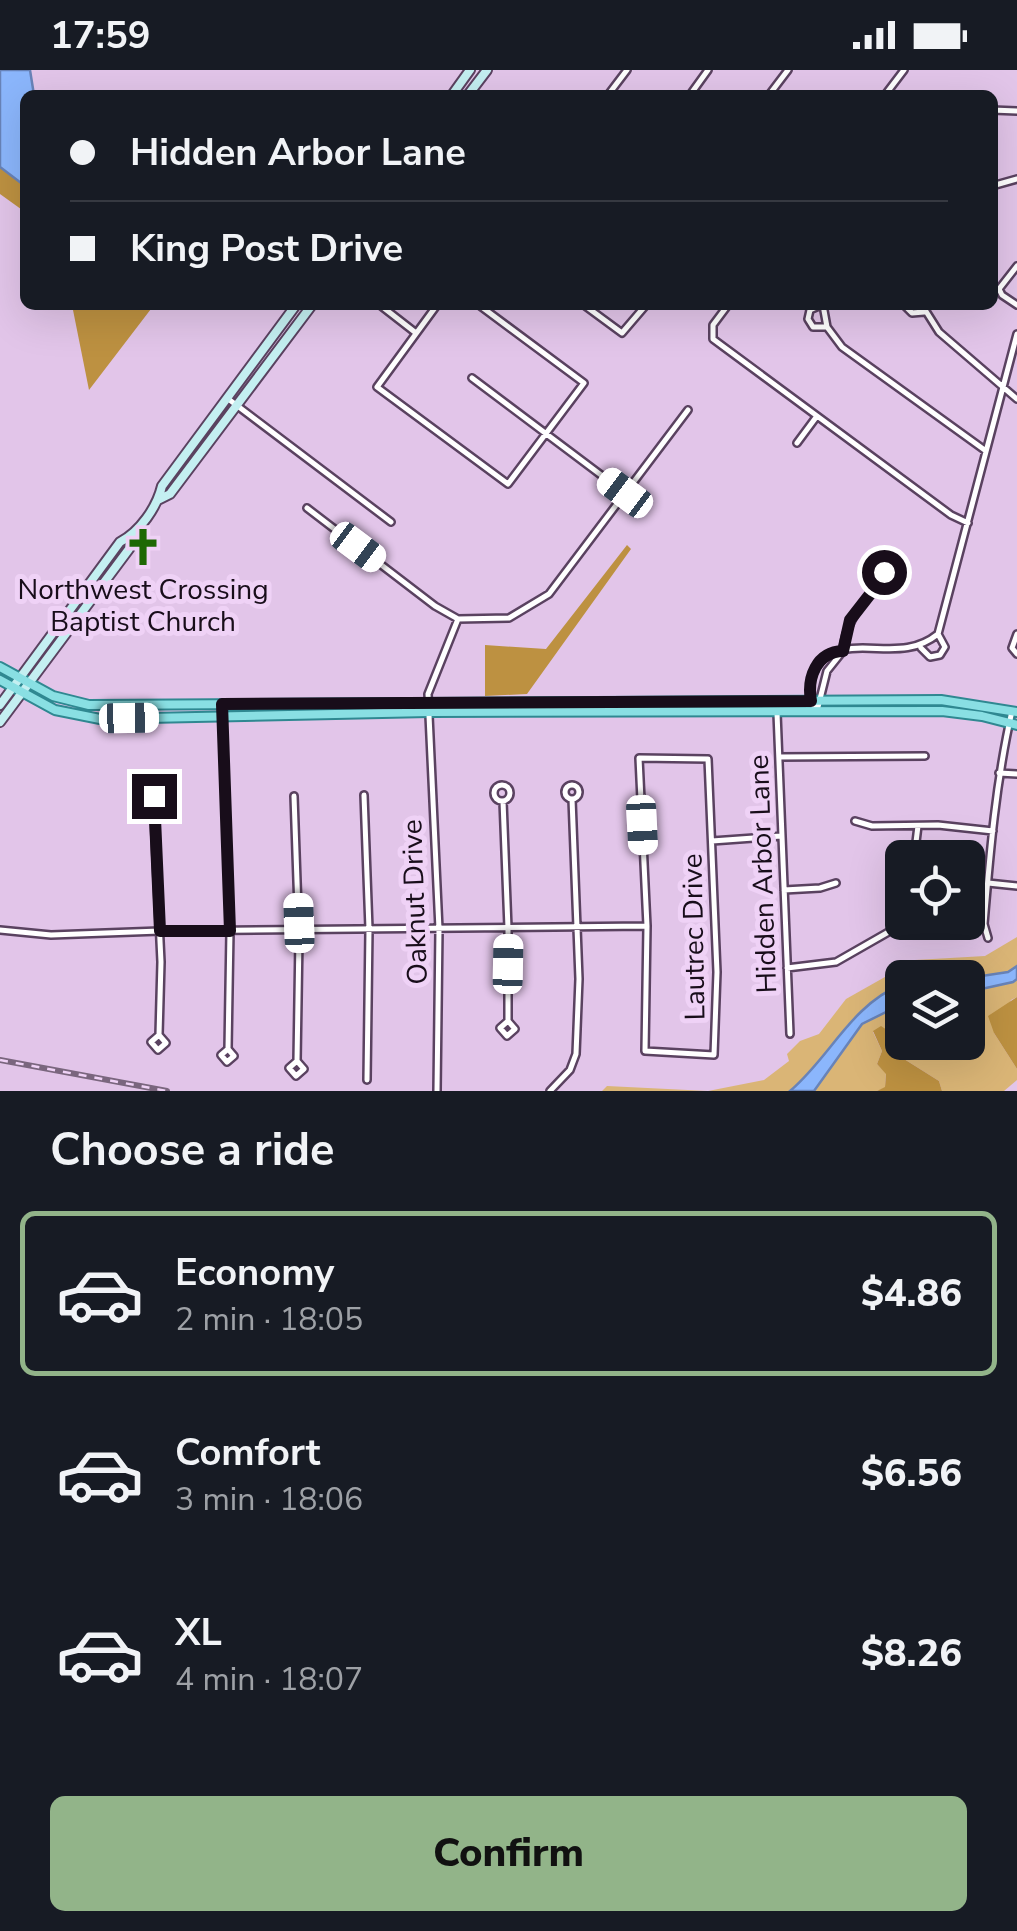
<!DOCTYPE html>
<meta charset="utf-8">
<style>
:root{--surface:#171b24;--page:#20242c;--text:#f1f3f6;--muted:#9ea1a6;--line:#363941;--accent:#92b489}
body{margin:0;font-family:"Nunito Sans",sans-serif;background:var(--page);color:var(--text);height:100vh;display:flex;flex-direction:column;font-size:38px;white-space:nowrap}
*{box-sizing:border-box;margin:0}
p{font-size:32px;color:var(--muted)}
.icon{flex:none;width:55px;height:55px;fill:none;stroke:currentColor;stroke-width:2;stroke-linecap:round;stroke-linejoin:round}
.map{position:relative;height:1021px;overflow:hidden}
.drawer{display:flex;flex-direction:column;background:var(--surface);flex:1}
.drawer>*{flex:none}
.guide{position:absolute;left:20px;top:20px;width:978px;height:220px;border-radius:15px;box-shadow:0 10px 40px #0002;display:grid;align-content:center;height:220px;padding:0 50px;background:var(--surface)}
.tools{position:absolute;left:885px;top:770px;display:grid;gap:20px}
.tools a{display:grid;place-items:center;width:100px;height:100px;border-radius:15px;background:var(--surface);box-shadow:0 10px 40px #0002;font-size:50px}
.end{position:absolute;width:45px;height:45px;margin:-22px;border:12px solid #180d1a;background:#fff;box-shadow:0 0 0 5px #fff}
.from{border-radius:50%}
.car{position:absolute;width:30px;height:60px;margin:-30px -15px;border-radius:12px;box-shadow:0 0 8px 2px #0007;background:linear-gradient(#fff 24%,#345 0 40%,#fff 0 76%,#345 0 86%,#fff 0)}
.guide b{display:flex;align-items:center;gap:35px;height:95px;font-size:38px}
.guide b+b{border-top:2px solid var(--line)}
.guide i{width:25px;height:25px;background:var(--text)}
ul{padding:0;list-style:none}
li{display:flex;align-items:center;gap:30px;height:165px;margin:0 20px 15px;padding:0 30px;border:5px solid transparent;border-radius:15px}
li div{flex:1}
li b{display:block;font-size:38px}
li em{font-style:normal;font-weight:800}
li.on{border-color:var(--accent)}
li>.icon{width:90px;height:90px;stroke-width:1.5}
h2{padding:0 50px;font-size:45px;line-height:120px}
.primary-button{display:flex;gap:20px;margin-top:auto;padding:20px 50px}
.primary-button a{flex:1;height:115px;border-radius:15px;background:var(--accent);color:#111;font-size:40px;font-weight:800;line-height:115px;text-align:center}
.status{display:flex;justify-content:space-between;align-items:center;height:70px;padding:0 50px;background:var(--surface);direction:ltr}
.status svg{height:28px;fill:currentColor}
.map>svg:first-child{display:block}
.green{fill:#dab576;fill-rule:evenodd}
.forest{fill:#bd9141}
.water{fill:#8bb6fc;stroke:#6883b8;stroke-width:2.5}
.lines{fill:none;stroke-linecap:round;stroke-linejoin:round}
.street-casing{stroke:#5a4260;stroke-width:10}
.secondary-casing{stroke:#5a4260;stroke-width:12}
.primary-casing{stroke:#2f8891;stroke-width:12}
.street{stroke:#fff;stroke-width:5}
.secondary{stroke:#c4eff1;stroke-width:8}
.primary{stroke:#89dfe3;stroke-width:8}
.rail-casing{stroke:#7a667e;stroke-width:6}
.rail{stroke:#efd2f6;stroke-width:2.5;stroke-dasharray:8;stroke-linecap:butt}
.route{stroke:#180d1a;stroke-width:12}
.labels{text-anchor:middle;dominant-baseline:central;stroke-width:10;stroke-linejoin:round;paint-order:stroke}
.poi-label{font-size:28px;fill:#180d1a;stroke:#efd2f6}
.street-label{font-size:28px;fill:#180d1a;stroke:#efd2f6}
</style>
<div class="status"><b>17:59</b><svg viewBox="0 0 49 12"><path d="M0 12V9h3v3zM5 12V6h3v6zM10 12V3h3v9zM15 12V0h3v12zM26 1h20v11H26zM47 4h2v5h-2z"/></svg></div>
<div class="map">
<svg width="1017" height="1021" viewBox="0 0 1017 1021">
<rect width="100%" height="100%" fill="#e2c5e9"/>
<path class="green" d="M1017 867V927L1011 930 994 963 1017 999V1010L1004 1021H942L939 1011 904 989 890 962H873L882 981 877 994 886 1003 885 1018 877 1021H602L607 1016 708 1021 764 1010 789 991 787 984 800 971 819 964 846 929 915 890 985 886ZM902 908H968V972H902Z"/>
<path class="forest" d="M0 97 25 116V142L0 124Z
M77 235H154L89 320 73 240Z
M627 475 631 479 527 624 485 626V575L546 579Z
M1017 927V999L994 963 988 946Z
M881 956 890 962 904 989 939 1011 942 1021H877L885 1017 886 1004 877 994 882 981 873 961Z"/>
<path class="water" d="M0 0H30L34 25H25V116L0 97Z
M1017 896V909L1013 912 968 922V908L1008 902Z
M902 914V934L862 954 814 1021H790C831 986 850 936 902 914Z"/>
<g class="lines">
<g class="street-casing">
<path id="street" d="M608 25 627 0
M690 25 708 0
M769 25 788 0
M885 25 904 0
M992 40 1017 41
M992 116 1017 109
M1017 196 999 219 1002 225 1017 235
M380 235 416 263
M437 235 377 317 508 414 584 313 479 235
M584 235 622 263 646 235
M728 235 713 255V269L951 445 968 453
M821 235 810 240 808 249 813 257H827
M823 235 827 257 842 277 986 381
M904 235 912 243 924 242
M922 235 939 262 1017 329
M472 308 625 423
M227 328 391 452
M797 373 817 346
M307 438 435 536 458 549 509 548 549 524 688 340
M875 508a7 7 0 1 1 14 0a7 7 0 1 1-14 0Z
M1017 564 1012 578 1017 584
M921 578 930 587 940 585 945 577 938 564
M843 581C845 552 861 536 879 514
M222 635 230 861 228 979 234 986 227 992 221 985 228 979
M817 641 827 601 843 581
M816 642C806 620 808 602 827 585 864 567 902 593 938 564L1017 264
M777 643 790 964
M779 687 925 686
M639 688 708 689 717 902 714 985 645 981 647 856Z
M999 703 1017 704
M565 722a7 7 0 1 1 14 0a7 7 0 1 1-14 0Z
M494 723a8 8 0 1 1 16 0a8 8 0 1 1-16 0Z
M153 725 161 892 159 965 166 973 158 980 151 972 159 965
M364 725 369 859 367 1010
M294 726 299 868 297 991 304 999 296 1006 289 998 297 991
M503 731 508 858V951L515 959 507 966 500 958 508 951
M855 751 872 756 938 755 993 761
M712 771 781 766
M914 788 918 756
M988 813 1017 816
M784 820 820 818 836 813
M0 860 51 865 160 861 646 856
M988 868 984 854C990 782 996 711 1012 641
M787 898 836 892 906 852
M437 1021 439 859 428 624 458 549
M550 1021 570 1000 576 984 579 909 572 729"/>
</g>
<g class="secondary-casing">
<path id="secondary" d="M452 25 470 0
M468 25 487 0
M158 430 170 424 312 235
M0 635 120 472C140 462 157 437 162 416L296 235
M0 652 129 479 131 466"/>
</g>
<g class="primary-casing">
<path id="primary" d="M0 597 53 626 89 635 941 630 1017 642
M0 610 55 640 100 649 429 642 942 641 982 646 1017 655"/>
</g>
<use href="#street" class="street"/>
<use href="#secondary" class="secondary"/>
<use href="#primary" class="primary"/>
<g class="rail-casing">
<path id="rail" d="M0 990 167 1021"/>
</g>
<use href="#rail" class="rail"/>
</g>
<g class="lines">
<path class="route" d="M154 726 160 861H230L222 634 811 631C807 608 816 582 843 581L850 550 878 514 876 505 884 502"/>
</g>
<defs>
<g id="church-bare" transform="scale(3)"><path d="M-1.2-6h2.4v3.5h3.3v2.4h-3.3V6h-2.4V-.1h-3.3v-2.4h3.3Z" fill="#1e6804" stroke="#efd2f6" stroke-width="2.5" paint-order="stroke"/></g>
</defs>
<g fill-rule="evenodd">
<use href="#church-bare" x="143" y="477"/>
</g>
<g class="labels">
<g class="poi-label">
<text x="143" y="520">Northwest Crossing<tspan x="143" dy="32">Baptist Church</tspan></text>
</g>
<g class="street-label">
<text transform="translate(763 804) rotate(-92)">Hidden Arbor Lane</text>
<text transform="translate(415 832) rotate(-92)">Oaknut Drive</text>
<text transform="translate(694 867) rotate(-91)">Lautrec Drive</text>
</g>
</g>
</svg>
<div class="tools">
<a><svg class="icon" aria-label="locate" viewBox="0 0 24 24"><circle cx="12" cy="12" r="6"/><path d="M12 2v4M12 18v4M2 12h4M18 12h4"/></svg></a>
<a><svg class="icon" aria-label="layers" viewBox="0 0 24 24"><path d="M12 4l9 5-9 5-9-5zM3 14l9 5 9-5"/></svg></a>
</div>
<i class="end from" style="left:884px;top:502px"></i>
<i class="end" style="left:154px;top:726px"></i>
<i class="car" style="left:625px;top:423px;rotate:307deg"></i>
<i class="car" style="left:358px;top:477px;rotate:127deg"></i>
<i class="car" style="left:129px;top:648px;rotate:89deg"></i>
<i class="car" style="left:642px;top:755px;rotate:177deg"></i>
<i class="car" style="left:299px;top:853px;rotate:358deg"></i>
<i class="car" style="left:508px;top:894px;rotate:1deg"></i>
<div class="guide">
<b><i class="from"></i>Hidden Arbor Lane</b>
<b><i></i>King Post Drive</b>
</div>
</div>
<section class="drawer">
<h2>Choose a ride</h2>
<ul>
<li class="on"><svg class="icon" aria-label="car" viewBox="0 0 24 24"><path d="M5 17H2v-5l4-1 3-4h7l3 4 3 1v5h-3M9 17h6M6 11h13"/><circle cx="7" cy="17" r="2"/><circle cx="17" cy="17" r="2"/></svg><div><b>Economy</b><p>2 min · 18:05</p></div><em>$4.86</em></li>
<li><svg class="icon" aria-label="car" viewBox="0 0 24 24"><path d="M5 17H2v-5l4-1 3-4h7l3 4 3 1v5h-3M9 17h6M6 11h13"/><circle cx="7" cy="17" r="2"/><circle cx="17" cy="17" r="2"/></svg><div><b>Comfort</b><p>3 min · 18:06</p></div><em>$6.56</em></li>
<li><svg class="icon" aria-label="car" viewBox="0 0 24 24"><path d="M5 17H2v-5l4-1 3-4h7l3 4 3 1v5h-3M9 17h6M6 11h13"/><circle cx="7" cy="17" r="2"/><circle cx="17" cy="17" r="2"/></svg><div><b>XL</b><p>4 min · 18:07</p></div><em>$8.26</em></li>
</ul>
<div class="primary-button"><a>Confirm</a></div>
</section>
